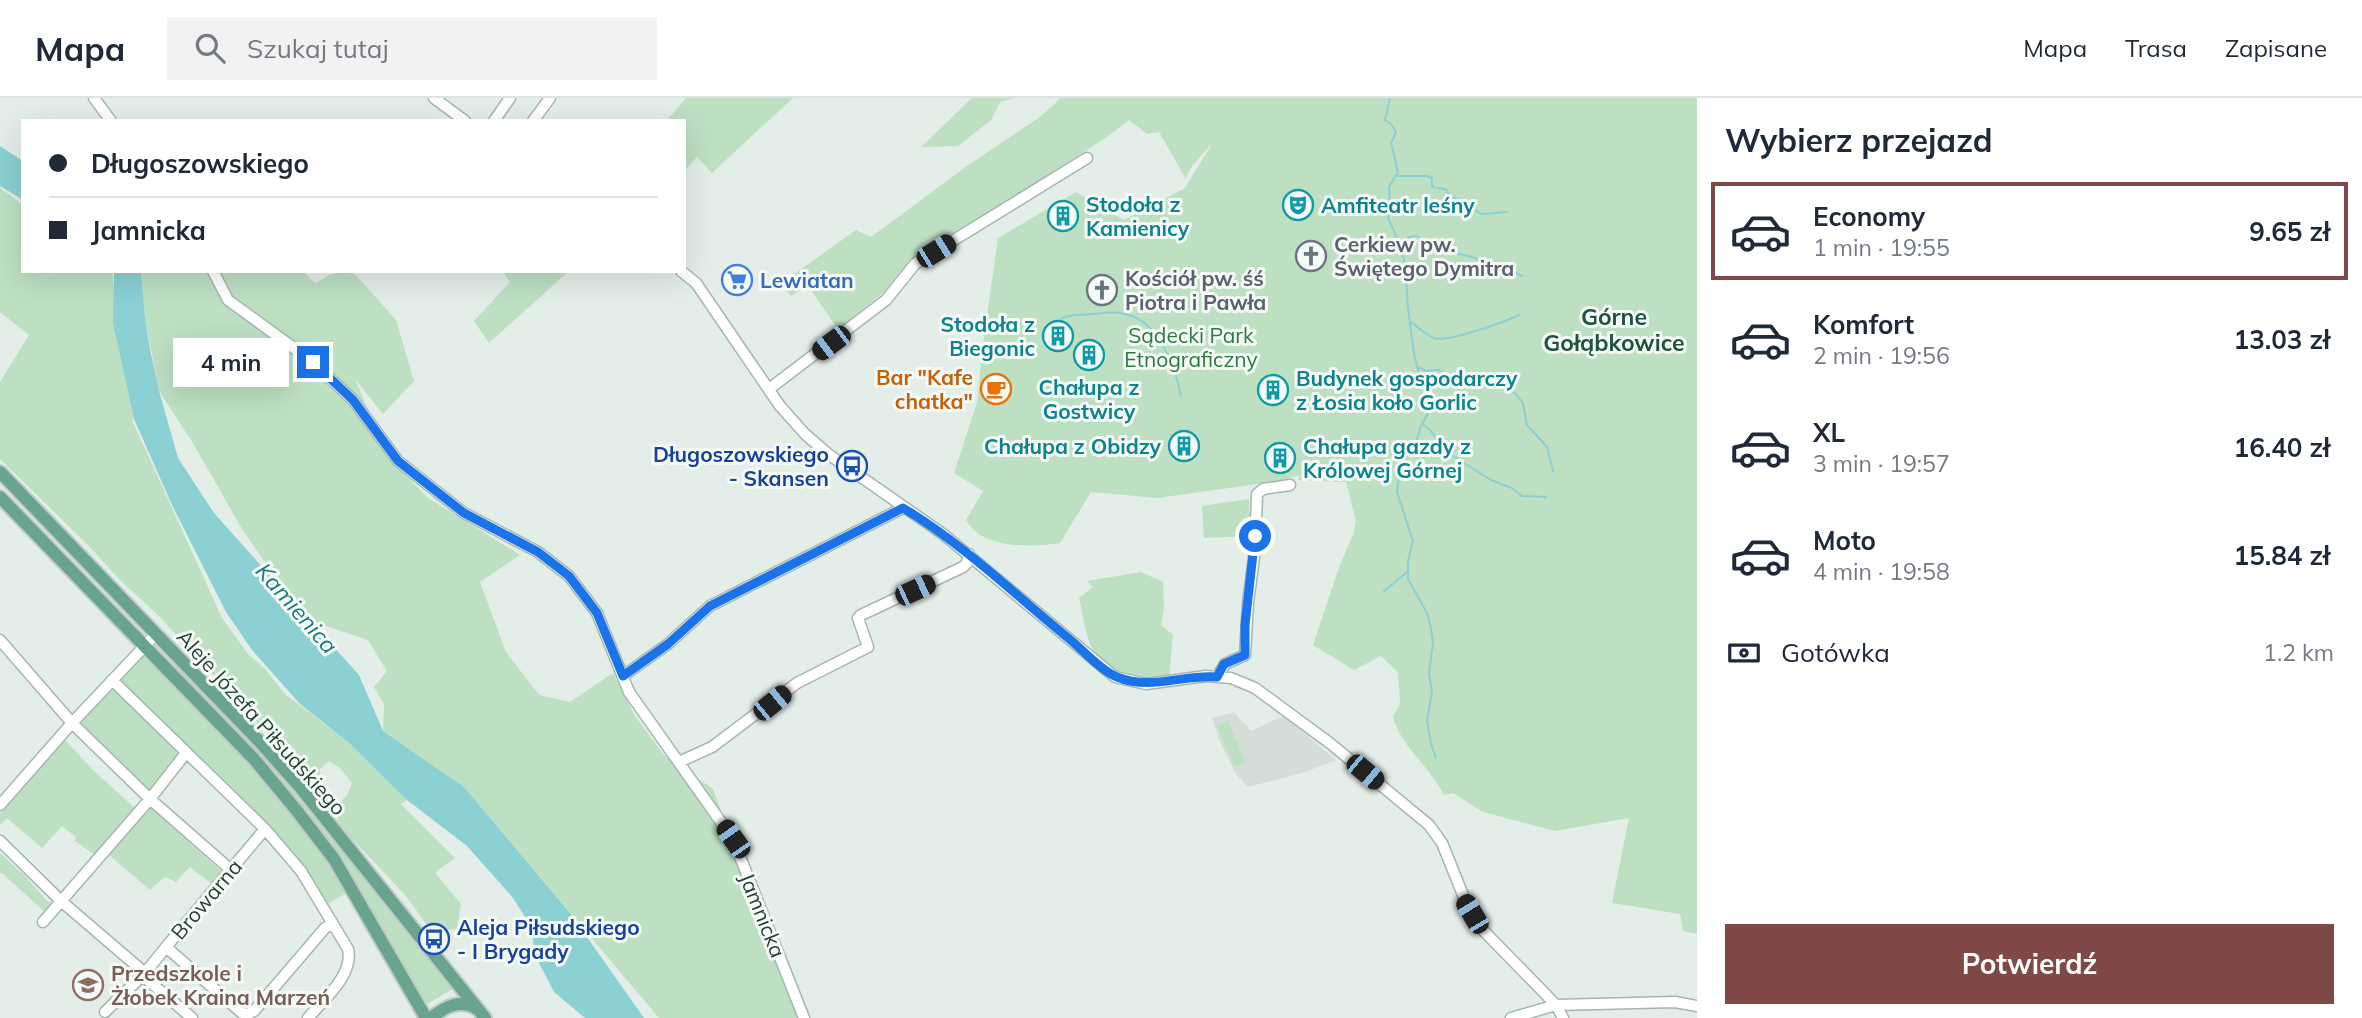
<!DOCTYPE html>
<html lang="pl">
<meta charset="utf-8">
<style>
:root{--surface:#fff;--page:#f2f2f3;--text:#1f2937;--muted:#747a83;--line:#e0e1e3;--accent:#7f4947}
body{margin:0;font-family:Mulish,sans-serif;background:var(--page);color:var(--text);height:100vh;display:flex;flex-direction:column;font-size:26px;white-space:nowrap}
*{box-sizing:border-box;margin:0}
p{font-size:23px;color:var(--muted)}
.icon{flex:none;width:38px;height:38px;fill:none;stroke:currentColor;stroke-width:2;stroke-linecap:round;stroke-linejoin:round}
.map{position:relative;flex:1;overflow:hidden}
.drawer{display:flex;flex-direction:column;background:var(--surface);width:665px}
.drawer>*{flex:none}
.guide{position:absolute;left:21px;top:21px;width:665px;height:154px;border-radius:0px;box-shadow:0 7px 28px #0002;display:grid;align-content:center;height:154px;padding:0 28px;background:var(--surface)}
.end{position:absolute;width:32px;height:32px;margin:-16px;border:9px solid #1a73e8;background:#fff;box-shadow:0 0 0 4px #fff}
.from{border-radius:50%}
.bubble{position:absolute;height:49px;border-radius:0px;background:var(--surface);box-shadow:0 7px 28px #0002;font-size:23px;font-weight:700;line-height:49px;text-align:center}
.car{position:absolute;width:21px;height:42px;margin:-21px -10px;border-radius:9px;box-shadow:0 0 5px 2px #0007;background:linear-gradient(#222 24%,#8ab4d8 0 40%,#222 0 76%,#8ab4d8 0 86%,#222 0)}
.guide b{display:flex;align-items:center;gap:24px;height:66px;font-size:26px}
.guide b+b{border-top:2px solid var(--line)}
.guide i{width:18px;height:18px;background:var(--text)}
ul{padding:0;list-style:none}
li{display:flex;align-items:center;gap:21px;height:98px;margin:0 14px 10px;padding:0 14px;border:4px solid transparent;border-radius:0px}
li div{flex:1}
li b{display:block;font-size:26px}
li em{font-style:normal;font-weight:700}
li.current{border-color:var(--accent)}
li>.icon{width:63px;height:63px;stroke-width:1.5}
h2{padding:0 28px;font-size:32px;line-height:84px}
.pay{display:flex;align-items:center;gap:18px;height:77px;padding:0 28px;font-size:26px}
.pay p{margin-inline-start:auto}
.primary-button{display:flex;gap:14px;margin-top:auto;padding:14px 28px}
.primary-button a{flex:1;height:80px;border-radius:0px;background:var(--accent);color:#fff;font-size:28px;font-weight:700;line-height:80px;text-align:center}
header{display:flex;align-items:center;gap:42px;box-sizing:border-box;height:98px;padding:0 35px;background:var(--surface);border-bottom:2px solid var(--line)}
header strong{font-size:33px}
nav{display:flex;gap:38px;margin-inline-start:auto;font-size:24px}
.search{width:490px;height:63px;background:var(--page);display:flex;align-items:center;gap:18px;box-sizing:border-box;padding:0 24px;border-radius:0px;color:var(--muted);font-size:26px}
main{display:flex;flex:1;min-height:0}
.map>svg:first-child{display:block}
.built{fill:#d2ded7}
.green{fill:#bddfc2}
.water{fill:#8bd0d3}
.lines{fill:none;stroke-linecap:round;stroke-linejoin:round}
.stream{stroke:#8bd0d3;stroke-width:2}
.minor-casing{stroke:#a6b6af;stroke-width:13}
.major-casing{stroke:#c1cac6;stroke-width:16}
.minor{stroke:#fff;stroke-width:10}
.major{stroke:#68a48e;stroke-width:12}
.route{stroke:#1a73e8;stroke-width:9}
.labels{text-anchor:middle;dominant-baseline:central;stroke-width:6;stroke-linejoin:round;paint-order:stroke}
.culture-label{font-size:21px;font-weight:bold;fill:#0d838f;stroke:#f5faf7;text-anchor:start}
.worship-label{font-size:21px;font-weight:bold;fill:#5b616d;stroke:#f5faf7;text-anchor:start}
.shop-label{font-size:21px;font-weight:bold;fill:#366cbe;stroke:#f5faf7;text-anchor:start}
.park-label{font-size:21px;fill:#2c7841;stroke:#f5faf7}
.food-label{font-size:21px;font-weight:bold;fill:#c56008;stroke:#f5faf7;text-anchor:end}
.transit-label{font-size:21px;font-weight:bold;fill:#164399;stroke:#f5faf7;text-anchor:end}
.street-label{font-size:21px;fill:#234035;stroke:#f5faf7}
.education-label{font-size:21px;font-weight:bold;fill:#785e54;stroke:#f5faf7;text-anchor:start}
.neighbourhood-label{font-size:23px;font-weight:bold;fill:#1e5340;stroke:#f5faf7}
.water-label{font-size:23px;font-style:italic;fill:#1b787e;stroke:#f5faf7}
</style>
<header>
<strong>Mapa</strong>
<div class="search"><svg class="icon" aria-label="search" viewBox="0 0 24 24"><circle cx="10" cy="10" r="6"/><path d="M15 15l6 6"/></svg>Szukaj tutaj</div>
<nav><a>Mapa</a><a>Trasa</a><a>Zapisane</a></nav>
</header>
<main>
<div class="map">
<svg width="1697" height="920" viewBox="0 0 1697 920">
<rect width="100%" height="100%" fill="#e4eee8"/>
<path class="built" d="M1234 614 1251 633 1283 618 1336 662 1305 674 1248 689 1236 676 1220 644 1212 620Z"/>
<path class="green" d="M686 0H793L712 75 697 59 684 73V23H666Z
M972 0H1013L1000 4 991 22 958 48 921 49Z
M1061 0H1697V836L1683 833 1680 816 1612 805 1629 720 1555 733 1483 714 1453 695 1444 697C1430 668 1402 651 1393 619L1400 606 1398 574 1381 558 1354 572 1313 547 1340 467 1354 434 1356 422 1346 384 1298 382 1300 377 1279 383 1157 400 1091 394 1060 445C1031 449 983 452 966 422L983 393 954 375 977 305 983 246 998 140 1076 94 1124 122 1185 90 1213 44C1205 54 1188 70 1186 81L1159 34 1147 36 1129 22 1107 39 912 163 903 171 884 194 838 231 808 188 791 198 780 186 856 132 871 139 967 68 1041 18Z
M0 90 23 107V173H112L115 208 113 226 134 321 132 322 222 520 248 556 265 571 285 596 348 644 407 702 401 706 455 760 438 772 436 776 461 806 457 831 431 833 406 798 342 730 333 712 347 697 352 685 340 670 329 663 320 671V686L316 689 157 516 122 484 86 445 0 361V284L29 237 0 214Z
M141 173H303L315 185C330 177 340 169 356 177L396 222 414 283 383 316 355 281 387 358 428 400 520 457 480 484 506 554 539 597 570 604 613 575 635 618 664 657 713 691 781 879 800 920H659L464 689 383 633 384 606 374 589 387 573 368 542 317 525 276 480 242 431 193 345 159 293 145 220Z
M502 173H569L489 245 474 223 510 184Z
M1249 401 1250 438 1204 440 1202 408Z
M1141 474 1163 484 1164 509 1161 527 1173 537 1169 579C1143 583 1108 580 1094 554 1085 538 1083 517 1079 500L1093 489 1087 483Z
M145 547 279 690 352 792 322 809 301 773 186 655 150 701 72 625Z
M154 548 227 617 282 675 454 890 426 907 338 757 154 551Z
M1228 623 1246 665 1235 669 1217 628Z
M64 641 94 673 136 711 95 757 75 743 76 739 62 728 42 750 7 720 0 727V716Z
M151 710 222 774 212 786 190 769 176 784 165 779 150 792 108 756 134 724Z
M0 755 25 778 47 803 52 805 54 802 56 804 48 817 2 775H0Z"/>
<path class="water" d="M0 48 23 63V102L0 88Z
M114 173H141L145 220 150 251 159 293 178 360 214 415 359 577 383 633 464 689 570 815 644 920H585L554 894 535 857 531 828 513 800 467 748 407 702 348 644 300 606 252 552 226 514 172 407 134 321 113 226Z"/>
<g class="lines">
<path class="stream" d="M1390 0 1385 22 1391 26 1396 34 1391 45 1398 74 1389 89 1390 109 1388 120 1399 145 1405 166 1408 210 1414 256 1419 277 1431 296 1432 308 1421 328 1416 344 1400 370 1397 394 1413 443 1408 463V481L1427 515 1431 530 1433 545 1429 576 1432 593 1427 623 1431 646 1436 660
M1396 78H1427L1432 80V89L1445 91 1452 99 1470 106 1476 113 1482 116 1507 114
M1400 144 1409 139 1417 138 1430 148 1497 166 1522 178
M1061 221C1071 215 1081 218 1093 216 1104 215 1114 213 1125 216 1159 223 1175 268 1181 298
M1411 224C1418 229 1426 237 1434 240 1447 245 1504 224 1519 217
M1418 269 1426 273 1439 272 1461 285 1481 286 1488 283H1496L1515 295 1523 305 1527 327 1547 349 1553 373
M1422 326 1430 332 1448 355 1491 382 1512 390 1522 398 1546 399
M1384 493 1407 474"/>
<g class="minor-casing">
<path id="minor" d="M94 0 111 23
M434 0 465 23
M494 23 510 0
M533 23 550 0
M213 173 228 202 313 264 353 302 398 363 464 415 538 454 569 478 597 515 629 594 733 741 804 920
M681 173 696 185 780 308 805 336 828 356 943 436 1115 579 1146 586 1206 578 1231 580 1255 590 1331 646 1429 727 1442 745 1465 802 1480 829 1556 907 1563 920
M769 291 886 202 915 166 1087 60
M0 542 72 625 150 701 231 772
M623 578 668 546 710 508 903 410
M1217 579 1225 566 1245 557 1248 505 1255 452 1257 396 1263 391 1290 387
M112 582 265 731 301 773 348 851C354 877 324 901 308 920
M679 664 712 649 797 585 868 549 858 520 861 517 963 469 967 465 969 456
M0 707 72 625 156 536
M265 731 166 849 242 915 248 916 254 913 325 830 332 826
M0 743 61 803 145 875 166 849
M43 824 150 701 186 655
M143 878 192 920
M105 914 145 875
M1511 920 1556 907 1675 904 1697 908"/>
</g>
<g class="major-casing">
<path id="major" d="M0 374 258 642 300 689 485 920
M0 399 254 661 297 713 334 761 426 920
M431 920C446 908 461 900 479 912"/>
</g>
<use href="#minor" class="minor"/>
<use href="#major" class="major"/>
</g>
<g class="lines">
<path class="route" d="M313 264 353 302 398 363 464 415 538 454 569 478 597 515 623 578 668 546 710 508 903 410C963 446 1013 495 1067 539 1081 550 1101 573 1117 579 1151 593 1183 576 1217 579L1224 566 1245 557V527L1255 438"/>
</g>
<defs>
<g id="theatre-ring" transform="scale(1.575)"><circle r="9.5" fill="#f5faf7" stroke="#0f9aa8" stroke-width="1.5"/><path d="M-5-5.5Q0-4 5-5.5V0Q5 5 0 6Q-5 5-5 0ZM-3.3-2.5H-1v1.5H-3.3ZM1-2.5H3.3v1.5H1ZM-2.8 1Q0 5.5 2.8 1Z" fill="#0f9aa8"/></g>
<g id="building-ring" transform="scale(1.575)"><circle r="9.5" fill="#f5faf7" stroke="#0f9aa8" stroke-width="1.5"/><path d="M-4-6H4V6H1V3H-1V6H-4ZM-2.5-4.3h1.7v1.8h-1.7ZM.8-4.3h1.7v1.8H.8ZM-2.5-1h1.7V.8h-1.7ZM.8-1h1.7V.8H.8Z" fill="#0f9aa8"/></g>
<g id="church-ring" transform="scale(1.575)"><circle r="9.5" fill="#f5faf7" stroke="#6b7280" stroke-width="1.5"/><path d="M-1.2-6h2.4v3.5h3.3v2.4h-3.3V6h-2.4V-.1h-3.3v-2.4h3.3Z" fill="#6b7280"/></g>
<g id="supermarket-ring" transform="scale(1.575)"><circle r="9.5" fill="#f5faf7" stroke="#3f7fe0" stroke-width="1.5"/><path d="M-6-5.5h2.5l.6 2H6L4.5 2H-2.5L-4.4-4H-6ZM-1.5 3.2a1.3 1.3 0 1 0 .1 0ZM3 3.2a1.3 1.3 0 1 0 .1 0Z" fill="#3f7fe0"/></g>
<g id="cafe-ring" transform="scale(1.575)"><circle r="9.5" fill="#f5faf7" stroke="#e8710a" stroke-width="1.5"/><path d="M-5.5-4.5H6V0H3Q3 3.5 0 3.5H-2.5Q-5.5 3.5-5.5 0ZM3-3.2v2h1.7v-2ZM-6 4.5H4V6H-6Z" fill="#e8710a"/></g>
<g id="bus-ring" transform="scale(1.575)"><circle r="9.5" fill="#f5faf7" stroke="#1a4fb4" stroke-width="1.5"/><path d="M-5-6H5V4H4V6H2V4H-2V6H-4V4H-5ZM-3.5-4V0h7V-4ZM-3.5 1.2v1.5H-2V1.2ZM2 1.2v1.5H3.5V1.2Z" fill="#1a4fb4"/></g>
<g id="school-ring" transform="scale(1.575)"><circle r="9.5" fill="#f5faf7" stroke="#8d6e63" stroke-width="1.5"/><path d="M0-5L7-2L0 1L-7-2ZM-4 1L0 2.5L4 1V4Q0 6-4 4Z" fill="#8d6e63"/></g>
</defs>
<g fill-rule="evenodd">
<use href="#theatre-ring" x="1298" y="107"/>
<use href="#building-ring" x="1063" y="118"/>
<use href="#church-ring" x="1311" y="158"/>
<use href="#supermarket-ring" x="737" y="182"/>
<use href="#church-ring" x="1102" y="192"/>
<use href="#building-ring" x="1058" y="238"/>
<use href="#building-ring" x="1089" y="257"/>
<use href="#cafe-ring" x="996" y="291"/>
<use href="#building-ring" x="1273" y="292"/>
<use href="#building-ring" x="1184" y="348"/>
<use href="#building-ring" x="1280" y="360"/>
<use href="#bus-ring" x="852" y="368"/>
<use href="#bus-ring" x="434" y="841"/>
<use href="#school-ring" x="88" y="887"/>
</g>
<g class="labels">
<g class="culture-label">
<text x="1086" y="106">Stodoła z<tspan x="1086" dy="24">Kamienicy</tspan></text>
<text x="1321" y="107">Amfiteatr leśny</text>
<text x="1035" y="226" text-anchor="end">Stodoła z<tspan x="1035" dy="24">Biegonic</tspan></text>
<text x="1296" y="280">Budynek gospodarczy<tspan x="1296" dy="24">z Łosia koło Gorlic</tspan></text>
<text x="1089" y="289" text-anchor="middle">Chałupa z<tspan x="1089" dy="24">Gostwicy</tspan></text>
<text x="1161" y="348" text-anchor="end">Chałupa z Obidzy</text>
<text x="1303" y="348">Chałupa gazdy z<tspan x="1303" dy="24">Królowej Górnej</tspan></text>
</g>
<g class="worship-label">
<text x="1334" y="146">Cerkiew pw.<tspan x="1334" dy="24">Świętego Dymitra</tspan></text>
<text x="1125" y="180">Kościół pw. śś<tspan x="1125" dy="24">Piotra i Pawła</tspan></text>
</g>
<g class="shop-label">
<text x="760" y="182">Lewiatan</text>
</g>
<g class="park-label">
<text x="1191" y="237">Sądecki Park<tspan x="1191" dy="24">Etnograficzny</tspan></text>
</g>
<g class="food-label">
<text x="973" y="279">Bar "Kafe<tspan x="973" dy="24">chatka"</tspan></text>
</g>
<g class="transit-label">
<text x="829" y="356">Długoszowskiego<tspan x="829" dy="24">- Skansen</tspan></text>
<text x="457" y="829" text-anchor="start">Aleja Piłsudskiego<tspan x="457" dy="24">- I Brygady</tspan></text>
</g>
<g class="street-label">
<text transform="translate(262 624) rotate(48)">Aleje Józefa Piłsudskiego</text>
<text transform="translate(206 801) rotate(-50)">Browarna</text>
<text transform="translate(763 817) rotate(68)">Jamnicka</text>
</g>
<g class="education-label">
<text x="111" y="875">Przedszkole i<tspan x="111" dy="24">Żłobek Kraina Marzeń</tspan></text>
</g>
<g class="neighbourhood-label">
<text x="1614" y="218">Górne<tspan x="1614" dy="26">Gołąbkowice</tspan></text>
</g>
<g class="water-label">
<text transform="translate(297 510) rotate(49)">Kamienica</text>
</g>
</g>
</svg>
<i class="end from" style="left:1255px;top:438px"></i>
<i class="end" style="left:313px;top:264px"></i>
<div class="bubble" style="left:173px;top:240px;width:116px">4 min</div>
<i class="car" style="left:936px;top:153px;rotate:58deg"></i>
<i class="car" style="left:831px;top:245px;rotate:233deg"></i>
<i class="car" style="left:915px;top:492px;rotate:65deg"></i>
<i class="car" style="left:772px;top:605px;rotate:51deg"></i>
<i class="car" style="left:1365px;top:674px;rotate:130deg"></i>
<i class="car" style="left:733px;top:741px;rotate:325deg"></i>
<i class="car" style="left:1472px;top:816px;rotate:329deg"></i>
<div class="guide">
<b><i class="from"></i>Długoszowskiego</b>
<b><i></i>Jamnicka</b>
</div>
</div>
<section class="drawer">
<h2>Wybierz przejazd</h2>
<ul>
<li class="current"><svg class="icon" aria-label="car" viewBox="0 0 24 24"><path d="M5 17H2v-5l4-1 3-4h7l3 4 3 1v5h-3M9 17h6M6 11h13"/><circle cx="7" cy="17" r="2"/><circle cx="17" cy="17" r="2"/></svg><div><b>Economy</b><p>1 min · 19:55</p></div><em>9.65 zł</em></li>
<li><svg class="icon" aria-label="car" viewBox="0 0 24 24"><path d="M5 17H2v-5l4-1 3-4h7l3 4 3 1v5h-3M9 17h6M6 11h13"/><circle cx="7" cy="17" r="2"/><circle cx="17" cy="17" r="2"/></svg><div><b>Komfort</b><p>2 min · 19:56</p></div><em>13.03 zł</em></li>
<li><svg class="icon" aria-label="car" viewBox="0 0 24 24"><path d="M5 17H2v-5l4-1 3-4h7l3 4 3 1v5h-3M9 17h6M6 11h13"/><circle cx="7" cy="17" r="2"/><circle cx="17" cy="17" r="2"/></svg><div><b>XL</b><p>3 min · 19:57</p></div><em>16.40 zł</em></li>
<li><svg class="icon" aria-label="car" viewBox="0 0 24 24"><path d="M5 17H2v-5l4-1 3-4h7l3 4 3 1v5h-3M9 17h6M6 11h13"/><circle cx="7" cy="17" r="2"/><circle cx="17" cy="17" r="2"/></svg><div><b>Moto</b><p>4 min · 19:58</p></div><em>15.84 zł</em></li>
</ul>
<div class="pay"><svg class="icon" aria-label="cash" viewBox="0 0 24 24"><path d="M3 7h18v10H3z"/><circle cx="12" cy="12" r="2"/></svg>Gotówka<p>1.2 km</p></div>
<div class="primary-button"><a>Potwierdź</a></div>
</section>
</main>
